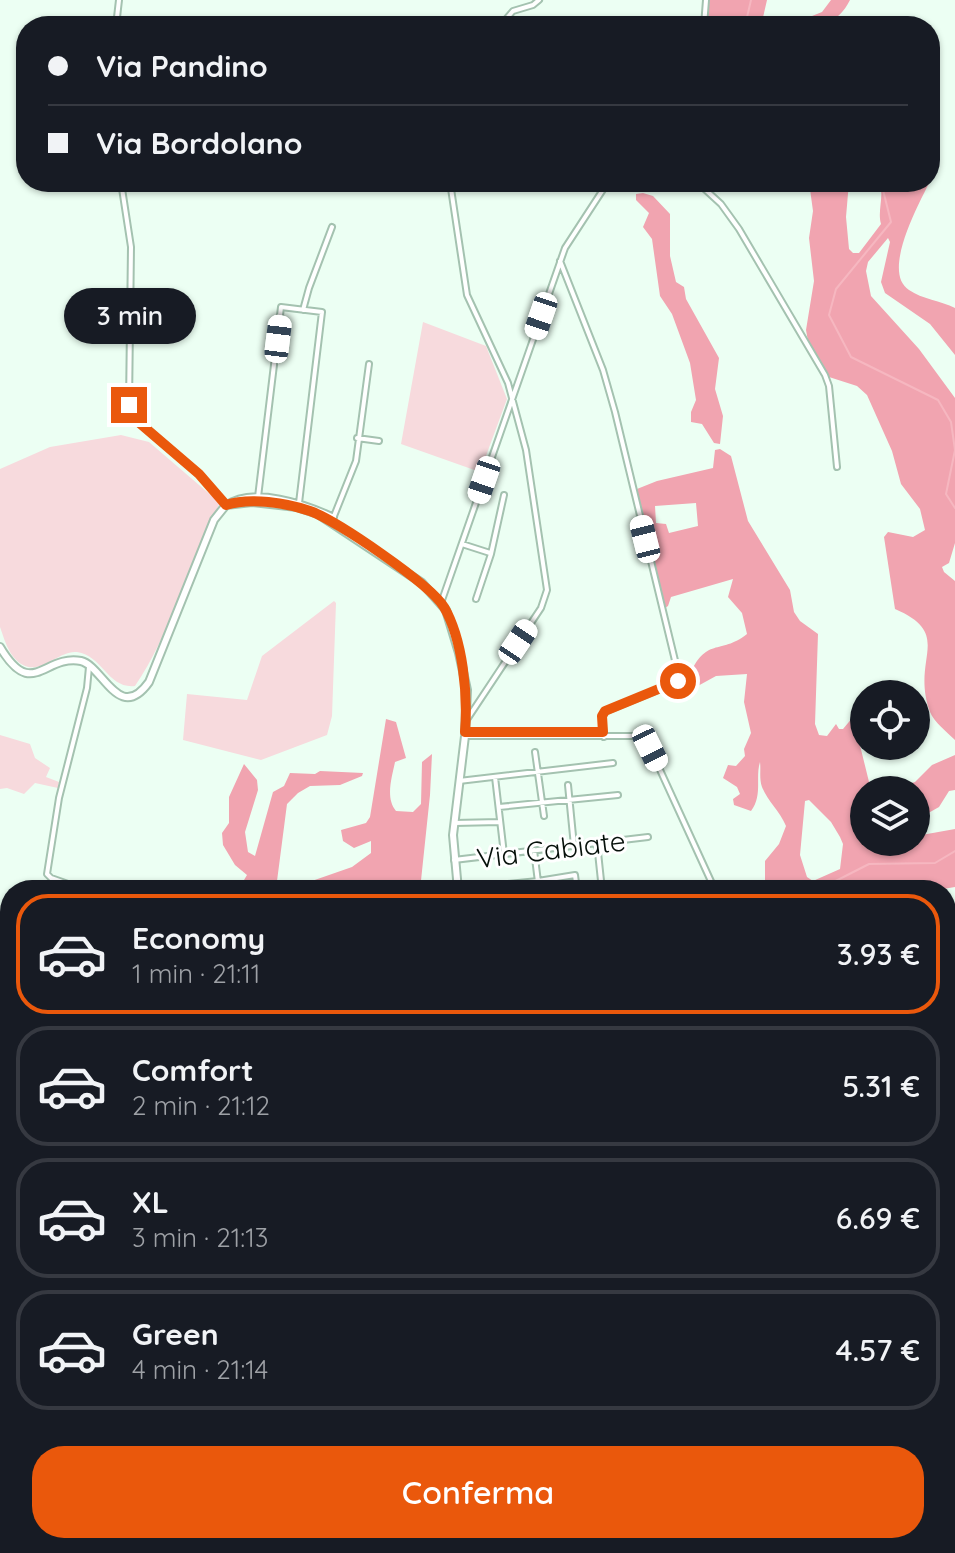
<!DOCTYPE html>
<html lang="it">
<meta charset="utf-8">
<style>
:root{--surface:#171b24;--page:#20242c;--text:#f1f3f6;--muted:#9ea1a6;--line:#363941;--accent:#ea580c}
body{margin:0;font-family:Quicksand,sans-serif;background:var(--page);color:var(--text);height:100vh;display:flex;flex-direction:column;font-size:30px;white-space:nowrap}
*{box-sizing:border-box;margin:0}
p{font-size:26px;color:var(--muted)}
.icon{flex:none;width:44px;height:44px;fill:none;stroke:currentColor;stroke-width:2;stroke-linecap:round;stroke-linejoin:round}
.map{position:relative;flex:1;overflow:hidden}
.side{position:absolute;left:0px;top:880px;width:956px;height:674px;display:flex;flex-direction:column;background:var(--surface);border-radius:32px 32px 0 0;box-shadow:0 2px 6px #0004}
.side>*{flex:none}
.top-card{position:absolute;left:16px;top:16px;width:924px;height:176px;border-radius:32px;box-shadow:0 2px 6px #0004;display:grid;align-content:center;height:176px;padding:0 32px;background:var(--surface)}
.fabs{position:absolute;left:850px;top:680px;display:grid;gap:16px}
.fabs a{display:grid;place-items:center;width:80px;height:80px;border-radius:50%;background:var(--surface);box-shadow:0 2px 6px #0004;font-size:40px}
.end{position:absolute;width:36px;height:36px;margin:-18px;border:10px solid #ea580c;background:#fff;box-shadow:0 0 0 4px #fff}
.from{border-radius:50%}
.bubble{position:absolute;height:56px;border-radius:28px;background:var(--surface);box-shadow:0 2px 6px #0004;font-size:26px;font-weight:600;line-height:56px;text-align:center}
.car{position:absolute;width:24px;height:48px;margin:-24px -12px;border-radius:10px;box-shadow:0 0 6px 2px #0007;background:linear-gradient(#fff 24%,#345 0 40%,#fff 0 76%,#345 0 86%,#fff 0)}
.top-card b{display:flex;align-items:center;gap:28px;height:76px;font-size:30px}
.top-card b+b{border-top:2px solid var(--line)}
.top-card i{width:20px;height:20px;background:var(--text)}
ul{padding:14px 0 0;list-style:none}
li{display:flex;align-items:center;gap:24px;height:120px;margin:0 16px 12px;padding:0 16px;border:4px solid var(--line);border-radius:32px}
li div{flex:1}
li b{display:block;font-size:30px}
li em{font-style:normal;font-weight:600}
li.active{border-color:var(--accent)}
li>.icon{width:72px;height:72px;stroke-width:1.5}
.action{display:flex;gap:16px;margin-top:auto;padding:16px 32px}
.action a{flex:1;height:92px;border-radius:32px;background:var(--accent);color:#fff;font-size:32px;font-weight:600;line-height:92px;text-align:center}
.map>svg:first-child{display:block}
.green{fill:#f7dadd}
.forest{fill:#f1a4b0;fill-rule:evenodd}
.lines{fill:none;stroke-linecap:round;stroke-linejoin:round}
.stream{stroke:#f6b7c0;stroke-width:2}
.street-casing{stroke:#a4c2b0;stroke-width:8}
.secondary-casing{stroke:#a4c2b0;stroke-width:10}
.street{stroke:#fff;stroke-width:4}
.secondary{stroke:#fff;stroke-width:6}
.route{stroke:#ea580c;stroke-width:10}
.labels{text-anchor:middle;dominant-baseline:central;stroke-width:6;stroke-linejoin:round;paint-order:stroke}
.street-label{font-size:28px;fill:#06100a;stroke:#fff}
</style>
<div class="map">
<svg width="955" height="1553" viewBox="0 0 955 1553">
<rect width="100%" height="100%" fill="#ecfff3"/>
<path class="green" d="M423 322 486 346 507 399 480 472 401 444Z
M121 435 149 442 220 503C189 561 171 634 135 686 108 689 103 656 77 652 59 650 41 675 23 665 9 657 5 641 0 627V469L50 447Z
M334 601 336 603 332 716 327 735 261 760 183 740 187 694 247 700 262 656Z
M0 735 30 744 35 758 50 768 46 777 59 782 58 788 35 783 24 794 7 788 0 789Z"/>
<path class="forest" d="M708 0H767L761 26H707Z
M831 0H850C836 28 815 26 787 26L822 12Z
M934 160 938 165C927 190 878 270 909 290 922 299 941 301 955 308V355L930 324 885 293 881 282 890 242 888 238 868 262 866 271 871 296 919 349 955 398V543L949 563 942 567 944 572 955 581V740C947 732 934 722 930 712 910 658 955 635 895 609L884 537 888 532 913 537 925 530 920 509 901 484 892 451 867 395 857 386 829 377 808 341 806 330 814 281 809 238 813 211 809 182H849L846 217 849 249 853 253H859L881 224C877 210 885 195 879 182H930V161Z
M643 193 653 196 670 214V256L676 282 684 287 686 299 719 358 715 389 723 416 720 444 714 443 702 424 691 422V412L696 400 690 363 672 314 660 296 652 239 643 227 649 213 636 200V194Z
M720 449 731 456 748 521 790 590 794 612 800 621 818 634 815 724 819 735 827 736 836 724 839 729H843L853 717 871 790H864V825L855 822 853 831C865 850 895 842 916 842V836L955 829V887L937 890H765V861L779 844 786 826C780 811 768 802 762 787 759 779 761 770 760 762 755 778 763 795 751 811L734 805 733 799 740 794 737 787 723 778 728 765 736 766 745 756 744 749 751 733 744 702 747 674 716 676 696 687 688 678C707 635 719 656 747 634L742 613 728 597 733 579 671 597 668 606 665 608 637 489 657 481 713 468 715 450ZM696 503 698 526 669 533 666 524 656 523 655 506ZM809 800 831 822 840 837 843 844 840 869 813 881 807 877 800 855 805 801Z
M386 719 396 722 406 758 395 762C392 777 385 798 396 811L413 812 421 804 422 762 432 754 430 795 420 890H286L352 867 371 853V841L354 848 343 841 341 830 366 823 370 817Z
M955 755V790L949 791 939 807 916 820V790H891L915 782 932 765Z
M244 764 257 780 258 790 245 832 248 852 255 856 273 792 284 786 290 773 315 774 320 771 363 773 362 776 340 785 310 786 298 793 287 804 277 881 284 890H238L247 875 235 865 223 845 222 833 229 823V797Z
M0 952 6 989 10 996V1263L0 1257Z
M953 974 955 975V1085L946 1092V978Z
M86 1544 106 1550 107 1544H287L288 1553H80Z
M688 1544H777L776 1553H686Z"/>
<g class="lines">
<path class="stream" d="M745 26 751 0
M881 182 891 222 836 289 829 315 851 357 938 400 951 422 955 450 946 494 955 508
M818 890 869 864 935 863 955 851
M765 1553 766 1544"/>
<g class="street-casing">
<path id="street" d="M116 26 119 0
M500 26 513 11 533 5 539 0
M704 26 706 0
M121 182 131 247 129 405 133 417 199 474 226 505C252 485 307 504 334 517
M450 182 467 295 508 383 526 450 547 590 541 608 468 718
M697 182 721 204 739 229 825 375 829 386 837 467
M560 261 603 370 615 412 679 677 675 683 604 712 602 717 604 737
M303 310 309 288 332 227
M357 438 379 441
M258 497 281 307 322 312 299 503
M334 516 356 461 369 364
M462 544 490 553
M476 599 491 554 504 495
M441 603 565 248 608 182
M466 732H603
M465 736H634L643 740 650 748 715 890
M535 752 544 816
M495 777 504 854
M459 781 613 763
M568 785 574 846
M499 807 618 795
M454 823 500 822
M597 843 602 890
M534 850 539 890
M454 860 648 837
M458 889 538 881 575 875 577 890
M602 889 626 886
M85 890 51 878 47 874 59 798 87 688 89 667
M946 1142 955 1135
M946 1203 955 1196
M946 1222 955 1241
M946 1267 955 1260
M946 1347 955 1359"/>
</g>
<g class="secondary-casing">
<path id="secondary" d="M0 647C32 701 44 654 81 661 103 666 119 724 149 682L214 520 226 505 252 502 297 507 318 514 422 583 446 610 459 653 467 690 465 736 453 835 458 890
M616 1544 617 1553"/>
</g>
<use href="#street" class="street"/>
<use href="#secondary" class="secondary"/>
</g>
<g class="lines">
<path class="route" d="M129 405 136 420 199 474 226 505C250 497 287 503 310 511 336 520 430 584 444 607 463 640 468 694 465 732H603L602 716 605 711 678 681"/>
</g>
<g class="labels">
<g class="street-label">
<text transform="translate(551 849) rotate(-7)">Via Cabiate</text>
</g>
</g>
</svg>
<div class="fabs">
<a><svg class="icon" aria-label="locate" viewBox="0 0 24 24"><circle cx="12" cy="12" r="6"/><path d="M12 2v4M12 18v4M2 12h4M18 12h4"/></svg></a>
<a><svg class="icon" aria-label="layers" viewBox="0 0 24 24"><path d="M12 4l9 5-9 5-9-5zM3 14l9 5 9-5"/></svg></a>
</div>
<i class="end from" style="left:678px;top:681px"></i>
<i class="end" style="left:129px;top:405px"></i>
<div class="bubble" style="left:64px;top:288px;width:132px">3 min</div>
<i class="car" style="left:541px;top:316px;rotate:199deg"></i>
<i class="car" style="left:278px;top:339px;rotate:7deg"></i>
<i class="car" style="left:484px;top:480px;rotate:199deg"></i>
<i class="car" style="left:645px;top:539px;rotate:346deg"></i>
<i class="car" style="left:518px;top:642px;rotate:34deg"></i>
<i class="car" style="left:650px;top:748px;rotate:154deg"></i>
<div class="top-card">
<b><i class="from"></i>Via Pandino</b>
<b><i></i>Via Bordolano</b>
</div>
<section class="side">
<ul>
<li class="active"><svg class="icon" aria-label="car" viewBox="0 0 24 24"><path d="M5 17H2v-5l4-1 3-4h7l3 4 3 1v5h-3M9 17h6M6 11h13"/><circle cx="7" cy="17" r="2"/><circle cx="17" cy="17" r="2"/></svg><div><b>Economy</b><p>1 min · 21:11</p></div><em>3.93 €</em></li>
<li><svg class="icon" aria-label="car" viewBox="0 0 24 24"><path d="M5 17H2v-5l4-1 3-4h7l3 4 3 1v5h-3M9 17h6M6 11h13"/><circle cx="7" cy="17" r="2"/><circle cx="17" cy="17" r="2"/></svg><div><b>Comfort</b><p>2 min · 21:12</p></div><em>5.31 €</em></li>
<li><svg class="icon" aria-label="car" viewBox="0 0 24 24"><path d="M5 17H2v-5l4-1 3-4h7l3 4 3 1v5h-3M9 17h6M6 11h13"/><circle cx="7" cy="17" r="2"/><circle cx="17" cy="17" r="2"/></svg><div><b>XL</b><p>3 min · 21:13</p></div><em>6.69 €</em></li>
<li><svg class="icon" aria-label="car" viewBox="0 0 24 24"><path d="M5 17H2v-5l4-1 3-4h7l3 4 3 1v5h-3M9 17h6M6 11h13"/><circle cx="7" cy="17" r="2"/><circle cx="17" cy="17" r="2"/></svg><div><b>Green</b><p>4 min · 21:14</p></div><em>4.57 €</em></li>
</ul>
<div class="action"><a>Conferma</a></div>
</section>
</div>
